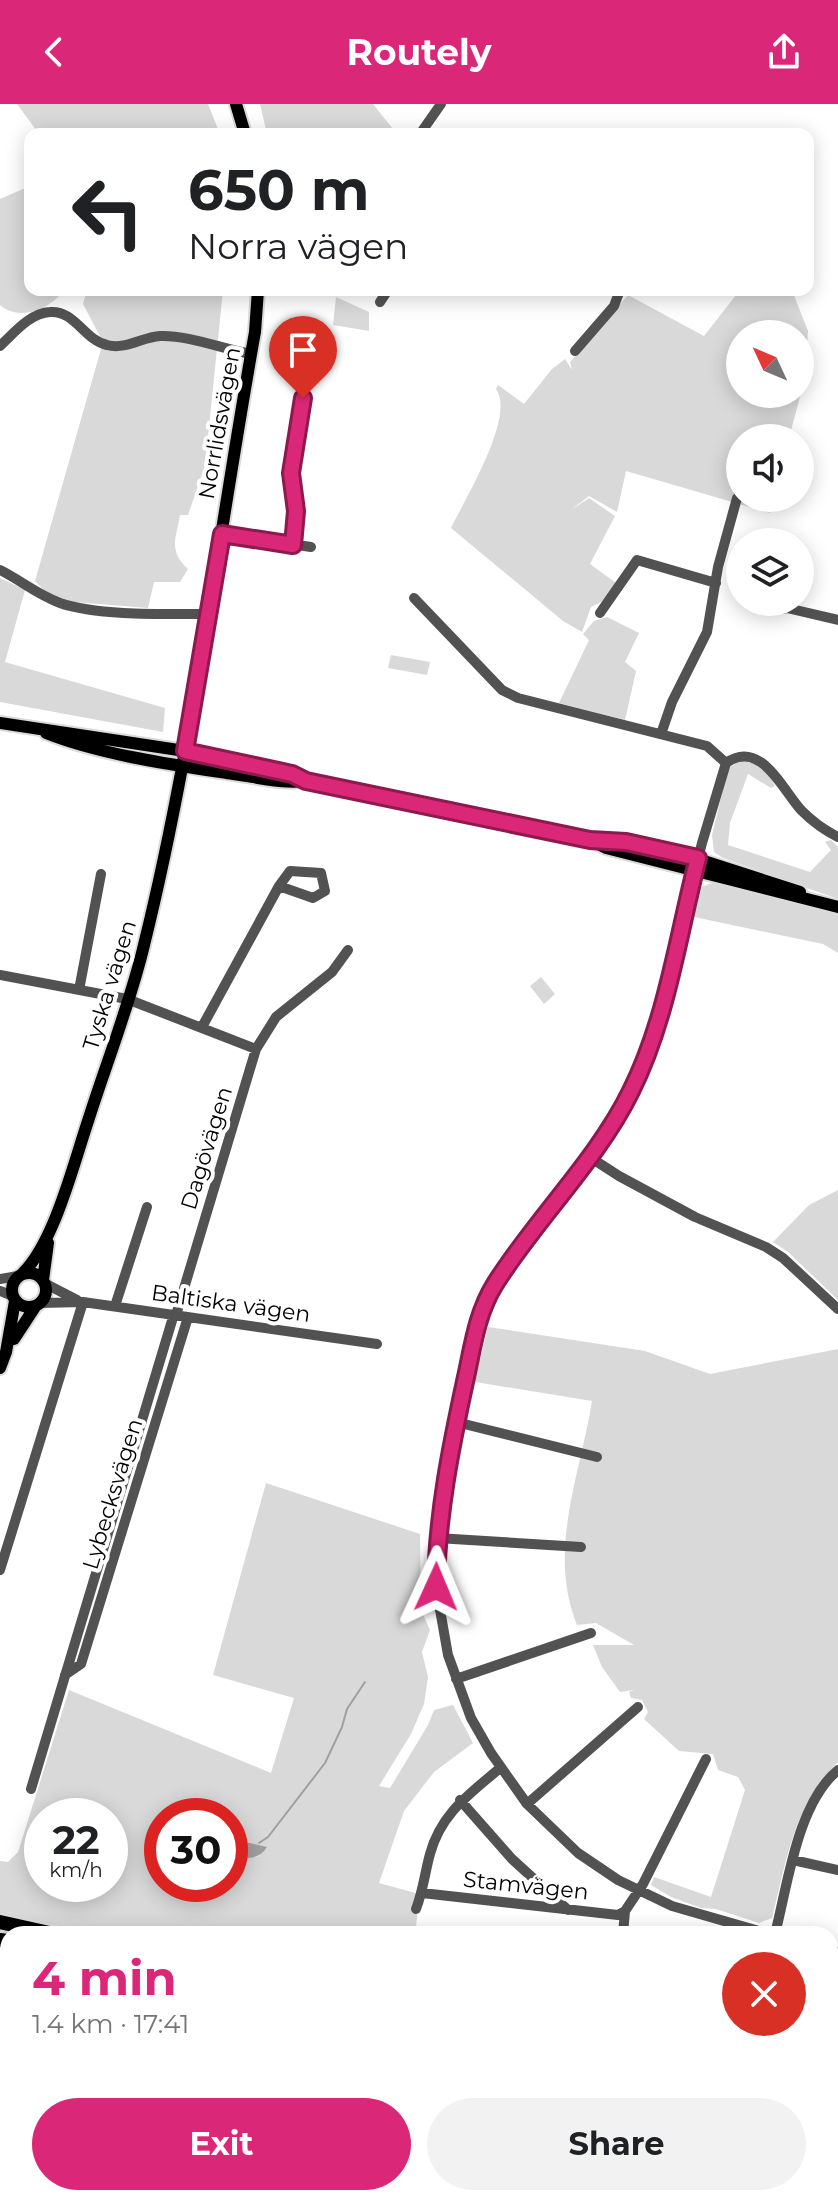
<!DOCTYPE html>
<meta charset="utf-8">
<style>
:root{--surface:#fff;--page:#f2f2f2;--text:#202124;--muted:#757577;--accent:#db2777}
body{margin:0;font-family:Montserrat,sans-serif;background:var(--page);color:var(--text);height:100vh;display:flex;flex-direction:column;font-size:30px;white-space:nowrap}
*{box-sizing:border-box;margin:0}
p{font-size:26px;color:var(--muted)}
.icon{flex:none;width:44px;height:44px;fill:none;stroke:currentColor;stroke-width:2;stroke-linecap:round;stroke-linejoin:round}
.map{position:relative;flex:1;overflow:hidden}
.panel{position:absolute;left:0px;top:1822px;width:838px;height:280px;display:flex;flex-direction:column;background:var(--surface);border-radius:24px 24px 0 0;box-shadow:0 4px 20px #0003}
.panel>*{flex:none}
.guide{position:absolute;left:24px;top:24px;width:790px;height:168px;border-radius:16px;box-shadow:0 4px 20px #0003;background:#fff;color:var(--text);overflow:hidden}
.needle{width:52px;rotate:314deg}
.controls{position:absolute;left:726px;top:216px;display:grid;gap:16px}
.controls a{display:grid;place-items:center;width:88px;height:88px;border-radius:50%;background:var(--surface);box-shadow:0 4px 20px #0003;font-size:40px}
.speed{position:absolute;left:24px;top:1694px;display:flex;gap:16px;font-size:40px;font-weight:700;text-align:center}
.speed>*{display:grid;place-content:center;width:104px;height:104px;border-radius:50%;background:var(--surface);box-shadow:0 4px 20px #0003;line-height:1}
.speed small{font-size:20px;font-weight:400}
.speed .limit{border:12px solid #d22;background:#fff;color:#111}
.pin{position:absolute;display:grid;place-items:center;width:68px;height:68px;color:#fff;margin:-82px -34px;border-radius:50% 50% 50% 0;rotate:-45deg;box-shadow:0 0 8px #0007}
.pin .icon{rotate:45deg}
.me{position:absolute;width:88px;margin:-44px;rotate:1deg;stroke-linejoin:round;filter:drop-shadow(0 0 6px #0008)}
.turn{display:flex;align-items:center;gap:28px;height:168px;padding:0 32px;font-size:36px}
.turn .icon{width:104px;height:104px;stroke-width:2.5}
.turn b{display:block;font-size:56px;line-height:68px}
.round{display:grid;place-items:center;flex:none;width:84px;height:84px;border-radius:42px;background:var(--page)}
.summary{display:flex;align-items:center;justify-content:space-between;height:136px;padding:0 32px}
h1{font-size:48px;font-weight:700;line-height:60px;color:var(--accent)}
.action{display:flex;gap:16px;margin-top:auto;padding:16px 32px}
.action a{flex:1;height:92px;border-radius:48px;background:var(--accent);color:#fff;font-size:32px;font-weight:700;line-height:92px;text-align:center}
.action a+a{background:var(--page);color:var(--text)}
header{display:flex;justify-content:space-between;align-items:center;height:104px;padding:0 32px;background:var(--accent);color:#fff;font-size:36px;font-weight:700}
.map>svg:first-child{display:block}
</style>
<header><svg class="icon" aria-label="back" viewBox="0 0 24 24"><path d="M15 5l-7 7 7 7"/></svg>Routely<svg class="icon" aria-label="share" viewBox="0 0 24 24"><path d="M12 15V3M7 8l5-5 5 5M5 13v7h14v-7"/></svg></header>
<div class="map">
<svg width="838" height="2102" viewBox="0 0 838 2102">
<rect width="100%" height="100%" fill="#fff"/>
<path fill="#d9d9d9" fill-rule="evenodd" d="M 17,0 L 208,0 L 220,30 L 39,30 Z
M 260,0 L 373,0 L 397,30 L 267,30 Z
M 30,82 L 30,186 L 64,186 C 51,205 19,218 0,201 L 0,95 Z
M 87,186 L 223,186 L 205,362 L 188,411 L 180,411 C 176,435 168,446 188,465 L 180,478 L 154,478 L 148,504 L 74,498 L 48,490 L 35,477 L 103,238 L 83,200 Z
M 740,186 L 782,186 L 793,189 L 808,227 L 805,274 L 789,334 L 740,334 L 740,394 L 773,394 L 770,409 L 626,367 L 617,408 L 589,392 L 571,406 L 589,394 L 615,412 L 590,460 L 616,479 L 603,497 L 591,503 L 582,528 L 563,517 L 451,424 C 465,395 516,312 496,285 L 498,281 L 524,300 L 552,265 L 565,255 L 572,266 L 570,258 L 628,191 L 704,232 ZM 740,230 L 800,230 L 800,290 L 740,290 Z
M 336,193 L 369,208 L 369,227 L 333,221 Z
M 0,474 L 25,486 L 5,558 L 165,604 L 163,628 L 0,598 Z
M 607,513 L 639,529 L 625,558 L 636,567 L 625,616 L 559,599 L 589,536 L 583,530 L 594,517 Z
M 391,551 L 430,558 L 427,571 L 388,564 Z
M 741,657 C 758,658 768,668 775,682 L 771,684 L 748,670 L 730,719 L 728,741 L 810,768 L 831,746 L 825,738 L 831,736 L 838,743 L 838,795 L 723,754 L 714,748 L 712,731 L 728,664 Z
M 718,777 L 838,810 L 838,849 L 823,840 L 694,813 L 698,784 Z
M 541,873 L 555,890 L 544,900 L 530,882 Z
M 838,1086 L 838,1196 L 788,1148 L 773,1138 L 809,1101 Z
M 488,1223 L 645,1247 L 710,1270 L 838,1245 L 838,1658 C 793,1703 787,1755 772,1814 L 759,1819 L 716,1805 L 701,1804 L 671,1793 L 651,1781 L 654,1773 L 711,1793 L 745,1686 L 738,1673 L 718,1666 L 713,1650 L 679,1647 L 644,1615 L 648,1608 L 642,1596 L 631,1594 L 629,1588 L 634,1586 L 620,1588 L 602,1563 L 593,1541 L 634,1541 L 596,1519 L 577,1521 C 547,1447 580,1372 592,1297 L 475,1278 L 476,1256 L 480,1256 Z
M 266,1379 L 420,1430 L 421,1506 L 430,1526 L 422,1548 L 428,1573 L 424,1600 L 411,1630 L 379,1682 L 390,1684 L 428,1621 L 434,1606 L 453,1601 L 473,1639 L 434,1668 L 404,1707 L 379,1779 L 419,1790 L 416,1824 L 472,1830 L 99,1830 L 0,1810 L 0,1757 L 8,1758 L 18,1748 L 69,1586 L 271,1669 L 294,1594 L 213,1571 ZM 42,1712 L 110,1712 L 110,1780 L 42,1780 ZM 162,1712 L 230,1712 L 230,1749 L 236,1743 L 260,1752 L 238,1755 L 230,1750 L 230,1780 L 162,1780 Z
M 830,1986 L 838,1988 L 838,2095 L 830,2085 Z
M 789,2094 L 823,2094 L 829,2102 L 789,2102 Z"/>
<path fill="#a0a0a0" d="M 245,1738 L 267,1743 C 260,1755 242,1758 230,1750 Z"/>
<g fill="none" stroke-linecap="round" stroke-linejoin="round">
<path stroke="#a0a0a0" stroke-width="2" d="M 259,1739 L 268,1733 L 325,1659 L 342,1623 L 347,1605 L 365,1578"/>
<g stroke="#dbdbdb" stroke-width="16">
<path id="major" d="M 236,0 L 245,30
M 0,619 L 185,647 L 292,670 L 306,677 L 590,736 L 606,744 L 838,803
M 46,629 C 101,651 174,661 233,670 C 257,673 281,680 306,677
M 593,736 L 609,736 L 682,750 L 800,788
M12 1186a17 17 0 1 1 34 0a17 17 0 1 1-34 0Z
M 23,1169 C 55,1137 74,1058 89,1014 C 107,957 130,900 144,841 C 194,639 218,432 255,228 L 258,186
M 43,1176 L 48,1139
M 14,1235 L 35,1203
M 0,1264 L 6,1248 L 15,1197"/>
</g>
<g stroke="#dbdbdb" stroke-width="18">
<path id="highway" d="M 0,1818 L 54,1830
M 0,1836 L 8,1837
M 830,1958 L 838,1960
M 830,1975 L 838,1978
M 830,2093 L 837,2102"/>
</g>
<path stroke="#525252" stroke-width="10" d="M 420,30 L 441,0
M 380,198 L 388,186
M 0,242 C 14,229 30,209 50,208 C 75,206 84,236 107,241 C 126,246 142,233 160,232 C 189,231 222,245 251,250
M 575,247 L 614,202 L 620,186
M 222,430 L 311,443
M 293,441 L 296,407 L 291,369 L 315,228
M 0,466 C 20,476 38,491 60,499 C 97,512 167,510 208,510
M 414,494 L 502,586 L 518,594 L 707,642 L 726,659
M 781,505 L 787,504 L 838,516
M 600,509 L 637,456 L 716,479
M 661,630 L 672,598 L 707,528 L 718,463 L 737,394
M 726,659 L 702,739 L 650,944 L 630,989 L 612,1019 L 495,1181 L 475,1224 L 442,1394 L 437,1434 L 436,1483 L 448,1551 L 471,1614 L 491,1649 L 527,1700 L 578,1749 L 618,1776 L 672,1802 L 769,1830
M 726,659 C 761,634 783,687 802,707 C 813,718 824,726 838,733
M 0,871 L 127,895 L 256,945
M 79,886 L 101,770
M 202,923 L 279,782 L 313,794 L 325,787 L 321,769 L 290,767 L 279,782
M 588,1052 L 619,1072 L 695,1113 L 766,1143 L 783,1154 L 838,1205
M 0,1175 L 18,1172
M 46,1180 L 77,1196
M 0,1187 L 13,1192
M 40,1199 L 83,1198 L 377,1240
M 115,1202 L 147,1103
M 176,1211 L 256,945 L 276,913 L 332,868 L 348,846
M 456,1318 L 597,1353
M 437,1434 L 581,1443
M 0,1466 L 83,1198
M 65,1571 L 81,1560 L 188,1213
M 456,1575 L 591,1529
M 31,1685 L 174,1210
M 460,1696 L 512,1755 L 568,1806
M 527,1700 L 638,1603
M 793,1756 L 838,1766
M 422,1789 L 618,1811 L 625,1807
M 416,1805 C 423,1787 425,1768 430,1750 C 441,1709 470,1690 500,1664
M 623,1830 L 625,1807 L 643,1780 L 706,1655
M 775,1830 C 788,1780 797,1700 838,1666
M 830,1846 L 838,1848
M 0,1877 L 8,1879
M 830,1887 L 838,1889
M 779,2094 L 781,2102
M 262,2102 L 264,2094
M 450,2102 L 453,2094"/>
<use href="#major" stroke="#000" stroke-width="12"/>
<use href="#highway" stroke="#000" stroke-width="14"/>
</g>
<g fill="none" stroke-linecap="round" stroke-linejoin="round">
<g stroke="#8e194d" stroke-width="20">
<path id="route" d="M 303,294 L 291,369 L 296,407 L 293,441 L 222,430 L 185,647 L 292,670 L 306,677 L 590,736 L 626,738 L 698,754 C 678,831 667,915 631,987 C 598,1055 535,1116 495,1180 C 477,1209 473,1241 466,1273 C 451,1342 437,1411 436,1483"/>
</g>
<use href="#route" stroke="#db2777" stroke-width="14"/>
</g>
<g text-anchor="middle" stroke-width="8" stroke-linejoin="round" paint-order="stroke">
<g font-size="22" fill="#000" stroke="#fff">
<text transform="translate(219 319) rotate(-80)" y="8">Norrlidsvägen</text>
<text transform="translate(109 881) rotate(-73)" y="8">Tyska vägen</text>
<text transform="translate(206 1044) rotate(-73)" y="8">Dagövägen</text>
<text transform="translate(231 1199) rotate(8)" y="8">Baltiska vägen</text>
<text transform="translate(112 1390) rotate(-73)" y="8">Lybecksvägen</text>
<text transform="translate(526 1781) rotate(6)" y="8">Stamvägen</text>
</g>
</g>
</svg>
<div class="controls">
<a><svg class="needle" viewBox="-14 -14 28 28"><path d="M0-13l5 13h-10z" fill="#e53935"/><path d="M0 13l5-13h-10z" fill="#757577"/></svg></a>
<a><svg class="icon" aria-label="sound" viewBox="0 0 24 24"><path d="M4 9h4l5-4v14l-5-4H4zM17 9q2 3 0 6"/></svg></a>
<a><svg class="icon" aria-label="layers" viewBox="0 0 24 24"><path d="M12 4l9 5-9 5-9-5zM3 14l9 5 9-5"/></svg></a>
</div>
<div class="speed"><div>22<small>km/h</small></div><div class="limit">30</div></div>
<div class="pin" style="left:303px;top:294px;background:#d93025"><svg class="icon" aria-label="arrive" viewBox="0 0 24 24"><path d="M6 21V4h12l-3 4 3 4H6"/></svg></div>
<svg class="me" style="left:436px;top:1483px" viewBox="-20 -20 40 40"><path d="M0-17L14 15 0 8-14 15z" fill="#db2777" stroke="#fff" stroke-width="4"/></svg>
<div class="guide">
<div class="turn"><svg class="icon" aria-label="left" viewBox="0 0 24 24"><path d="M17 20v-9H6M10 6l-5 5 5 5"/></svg><div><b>650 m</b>Norra vägen</div></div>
</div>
<section class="panel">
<div class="summary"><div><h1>4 min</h1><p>1.4 km · 17:41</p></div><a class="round" style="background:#d93025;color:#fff"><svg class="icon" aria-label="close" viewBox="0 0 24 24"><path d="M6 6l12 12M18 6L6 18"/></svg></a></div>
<div class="action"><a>Exit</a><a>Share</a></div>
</section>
</div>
